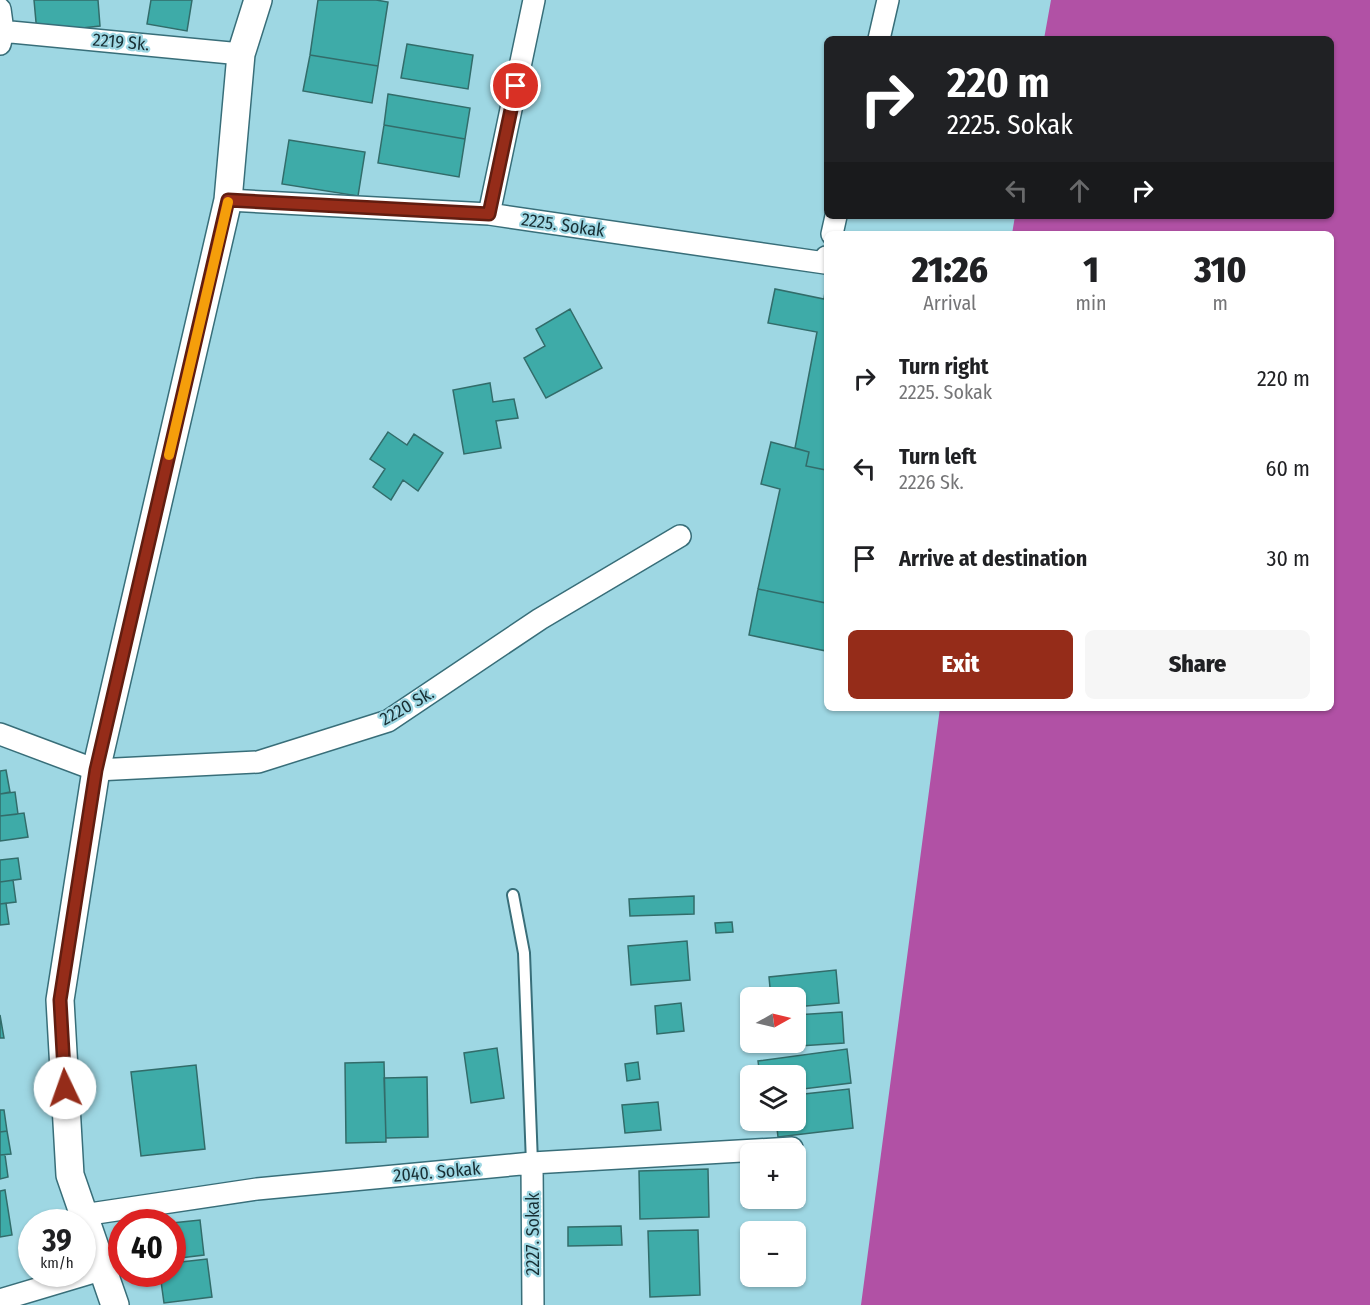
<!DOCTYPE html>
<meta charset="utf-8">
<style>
:root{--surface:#fff;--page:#f6f6f6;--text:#202124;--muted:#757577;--accent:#952c19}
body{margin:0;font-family:"Fira Sans Condensed",sans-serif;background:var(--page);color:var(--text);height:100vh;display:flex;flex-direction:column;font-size:22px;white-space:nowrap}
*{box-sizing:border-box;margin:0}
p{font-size:20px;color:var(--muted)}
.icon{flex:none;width:33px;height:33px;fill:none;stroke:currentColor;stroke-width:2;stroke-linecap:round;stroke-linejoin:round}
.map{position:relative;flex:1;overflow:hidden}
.drawer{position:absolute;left:824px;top:231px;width:510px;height:480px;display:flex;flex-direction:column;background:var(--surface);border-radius:9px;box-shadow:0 2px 4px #0004}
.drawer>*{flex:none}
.banner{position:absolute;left:824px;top:36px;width:510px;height:183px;border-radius:9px;box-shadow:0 2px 4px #0004;background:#202124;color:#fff;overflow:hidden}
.needle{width:39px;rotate:82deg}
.buttons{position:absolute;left:740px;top:987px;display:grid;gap:12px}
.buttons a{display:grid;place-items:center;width:66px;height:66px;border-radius:9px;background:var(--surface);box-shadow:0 2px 4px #0004;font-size:30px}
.speed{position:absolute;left:18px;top:1209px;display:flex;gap:12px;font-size:30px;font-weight:700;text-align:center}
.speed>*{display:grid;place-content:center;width:78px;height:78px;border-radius:50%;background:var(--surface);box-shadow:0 2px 4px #0004;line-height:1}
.speed small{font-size:15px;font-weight:400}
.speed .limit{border:9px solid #d22;background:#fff;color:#111}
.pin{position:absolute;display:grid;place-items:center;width:51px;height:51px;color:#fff;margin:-26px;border:3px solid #fff;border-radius:50%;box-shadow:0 2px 6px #0007}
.me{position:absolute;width:66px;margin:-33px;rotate:357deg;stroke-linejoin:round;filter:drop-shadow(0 0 4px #0008)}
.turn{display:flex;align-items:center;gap:21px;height:126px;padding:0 24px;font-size:27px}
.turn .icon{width:78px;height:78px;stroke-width:2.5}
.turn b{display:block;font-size:42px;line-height:51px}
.lanes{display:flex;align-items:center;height:57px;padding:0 24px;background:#0003;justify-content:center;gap:30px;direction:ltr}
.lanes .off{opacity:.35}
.eta{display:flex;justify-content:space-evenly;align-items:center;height:102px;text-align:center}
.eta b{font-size:36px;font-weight:800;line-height:42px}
.action{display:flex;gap:12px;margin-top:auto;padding:12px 24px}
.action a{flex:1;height:69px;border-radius:9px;background:var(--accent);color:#fff;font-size:24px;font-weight:800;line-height:69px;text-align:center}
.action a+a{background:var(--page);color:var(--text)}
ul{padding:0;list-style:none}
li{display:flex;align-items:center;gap:18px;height:90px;padding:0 24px}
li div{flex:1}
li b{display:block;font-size:22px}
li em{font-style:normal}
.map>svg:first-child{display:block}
</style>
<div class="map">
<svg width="1370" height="1305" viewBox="0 0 1370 1305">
<rect width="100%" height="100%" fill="#9ed7e3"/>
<path fill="#b151a5" d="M 1051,0 L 1370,0 L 1370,1305 L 861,1305 L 940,708 L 1330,708 L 1330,234 L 1012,234 L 1015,216 L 1330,216 L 1330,39 L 1044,39 Z"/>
<path fill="#3eaba8" stroke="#326c6a" stroke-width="1.5" d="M 34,0 L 98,0 L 100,26 L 37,33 Z
M 151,0 L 192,0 L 187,31 L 147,24 Z
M 318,0 L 376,0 L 388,2 L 378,66 L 310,55 Z
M 407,44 L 473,55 L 468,89 L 401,78 Z
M 310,55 L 378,66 L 372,103 L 303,91 Z
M 388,94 L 470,108 L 465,139 L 384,125 Z
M 384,125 L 465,139 L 459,177 L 378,163 Z
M 289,140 L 365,152 L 358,196 L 282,184 Z
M 826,285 L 826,470 L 806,466 L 809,452 L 795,448 L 817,332 L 768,323 L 775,289 L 824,299 Z
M 570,309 L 602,368 L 546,398 L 524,358 L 545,346 L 536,329 Z
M 490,383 L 493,402 L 514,399 L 518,418 L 496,421 L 501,448 L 464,454 L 453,390 Z
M 388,432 L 407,445 L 414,434 L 443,453 L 418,491 L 403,480 L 391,500 L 373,487 L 385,469 L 370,459 Z
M 771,442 L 809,452 L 806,466 L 826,470 L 826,603 L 758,589 L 780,489 L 761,484 Z
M 758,589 L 826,603 L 826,651 L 749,635 Z
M 6,770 L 10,792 L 0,794 L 0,771 Z
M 15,792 L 18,814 L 0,816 L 0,794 Z
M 24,813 L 28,837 L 0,841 L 0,816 Z
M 18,858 L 21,879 L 0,882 L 0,860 Z
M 13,880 L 16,902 L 0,904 L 0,882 Z
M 694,896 L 694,914 L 630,916 L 629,899 Z
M 6,903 L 9,924 L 0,925 L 0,904 Z
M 732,922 L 733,932 L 716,933 L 715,923 Z
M 687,941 L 690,980 L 631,985 L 628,946 Z
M 836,970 L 839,1003 L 795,1007 L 795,998 L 771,998 L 769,977 Z
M 681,1003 L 684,1031 L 657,1034 L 655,1006 Z
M 842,1012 L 844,1043 L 769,1048 L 768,1042 L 795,1042 L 795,1015 Z
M 0,1015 L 4,1038 L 0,1038 Z
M 497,1048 L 504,1098 L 471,1103 L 464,1053 Z
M 847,1049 L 851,1083 L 795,1090 L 795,1076 L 760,1076 L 758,1061 Z
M 384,1062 L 386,1142 L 346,1143 L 345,1063 Z
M 638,1062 L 640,1079 L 627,1081 L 625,1064 Z
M 196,1065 L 205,1149 L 141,1156 L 131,1072 Z
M 427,1077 L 428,1137 L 386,1138 L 384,1078 Z
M 849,1089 L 853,1128 L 778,1137 L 776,1120 L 795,1120 L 795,1095 Z
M 658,1102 L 661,1130 L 625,1133 L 622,1105 Z
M 0,1110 L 4,1110 L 7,1131 L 0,1132 Z
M 7,1131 L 11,1154 L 0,1155 L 0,1132 Z
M 0,1155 L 5,1155 L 8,1177 L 0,1179 Z
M 708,1169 L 709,1217 L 640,1219 L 639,1171 Z
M 5,1190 L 12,1235 L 0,1237 L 0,1191 Z
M 200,1220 L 204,1255 L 172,1259 L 172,1223 Z
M 621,1226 L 622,1245 L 568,1246 L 568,1227 Z
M 698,1230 L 700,1295 L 650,1297 L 648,1231 Z
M 207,1259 L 212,1297 L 164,1303 L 160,1274 L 172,1274 L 172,1263 Z"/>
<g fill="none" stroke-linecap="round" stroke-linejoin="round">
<g stroke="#386e79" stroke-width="14">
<path id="service" d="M 513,895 L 524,953 L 532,1163"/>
</g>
<g stroke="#386e79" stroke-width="24">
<path id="minor" d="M 0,9 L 3,31 L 0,44
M 0,31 L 241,54
M 879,39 L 888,0
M 228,200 L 489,214 L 825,263 L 826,257
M 489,214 L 534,0
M 832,234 L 836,216
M 0,734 L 96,770 L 258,762 L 388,721 L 540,619 L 680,536
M 532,1163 L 533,1305
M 83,1215 L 257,1189 L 532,1163 L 792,1148
M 0,1300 L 104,1269"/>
</g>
<g stroke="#386e79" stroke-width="30">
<path id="tertiary" d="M 115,1305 L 70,1175 L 60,1000 L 96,770 L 228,200 L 241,54 L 258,0"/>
</g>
<use href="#service" stroke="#fff" stroke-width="10"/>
<use href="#minor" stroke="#fff" stroke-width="21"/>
<use href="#tertiary" stroke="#fff" stroke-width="27"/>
</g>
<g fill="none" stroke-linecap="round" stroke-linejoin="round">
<g stroke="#611d10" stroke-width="15">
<path id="route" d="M 65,1088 L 60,1000 L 96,770 L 228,200 L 489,214 L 516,86"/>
</g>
<use href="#route" stroke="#952c19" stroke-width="10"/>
<path stroke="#f59e0b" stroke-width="10" d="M 169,455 L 228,202"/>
</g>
<g text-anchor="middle" stroke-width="4.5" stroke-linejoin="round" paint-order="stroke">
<g font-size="18" fill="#182f34" stroke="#9ed7e3">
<text transform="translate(121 42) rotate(5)" y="6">2219 Sk.</text>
<text transform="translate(563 225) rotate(8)" y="6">2225. Sokak</text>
<text transform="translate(407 706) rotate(-30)" y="6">2220 Sk.</text>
<text transform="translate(437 1172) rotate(-5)" y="6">2040. Sokak</text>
<text transform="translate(533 1234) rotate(-90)" y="6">2227. Sokak</text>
</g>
</g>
</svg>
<div class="buttons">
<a><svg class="needle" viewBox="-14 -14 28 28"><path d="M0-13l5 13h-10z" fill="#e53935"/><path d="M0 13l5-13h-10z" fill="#757577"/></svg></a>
<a><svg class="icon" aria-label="layers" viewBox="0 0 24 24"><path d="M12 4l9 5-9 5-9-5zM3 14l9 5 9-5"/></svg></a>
<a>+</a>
<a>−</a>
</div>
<div class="speed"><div>39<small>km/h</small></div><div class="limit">40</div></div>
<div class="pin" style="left:516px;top:86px;background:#d93025"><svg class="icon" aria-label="arrive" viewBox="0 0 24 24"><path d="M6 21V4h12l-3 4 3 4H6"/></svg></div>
<svg class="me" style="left:65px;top:1088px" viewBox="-20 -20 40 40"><circle r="19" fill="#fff"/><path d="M0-13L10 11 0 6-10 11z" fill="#952c19"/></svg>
<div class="banner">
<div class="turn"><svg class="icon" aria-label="right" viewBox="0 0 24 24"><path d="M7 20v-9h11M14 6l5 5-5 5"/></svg><div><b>220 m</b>2225. Sokak</div></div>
<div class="lanes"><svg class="icon off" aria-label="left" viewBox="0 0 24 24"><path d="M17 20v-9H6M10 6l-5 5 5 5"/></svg><svg class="icon off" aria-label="ahead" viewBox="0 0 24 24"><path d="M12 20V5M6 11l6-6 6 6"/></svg><svg class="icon" aria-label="right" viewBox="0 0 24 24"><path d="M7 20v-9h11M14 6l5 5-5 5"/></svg></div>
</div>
<section class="drawer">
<div class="eta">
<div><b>21:26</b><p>Arrival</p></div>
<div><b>1</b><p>min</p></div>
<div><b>310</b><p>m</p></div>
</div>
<ul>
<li><svg class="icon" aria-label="right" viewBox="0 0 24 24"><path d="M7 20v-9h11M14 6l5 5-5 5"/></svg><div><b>Turn right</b><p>2225. Sokak</p></div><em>220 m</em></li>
<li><svg class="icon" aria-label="left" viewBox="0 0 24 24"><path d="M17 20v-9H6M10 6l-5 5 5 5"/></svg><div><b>Turn left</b><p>2226 Sk.</p></div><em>60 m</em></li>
<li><svg class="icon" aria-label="arrive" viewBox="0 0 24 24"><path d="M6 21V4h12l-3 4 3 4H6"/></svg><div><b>Arrive at destination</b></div><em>30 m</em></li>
</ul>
<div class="action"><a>Exit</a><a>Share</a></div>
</section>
</div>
